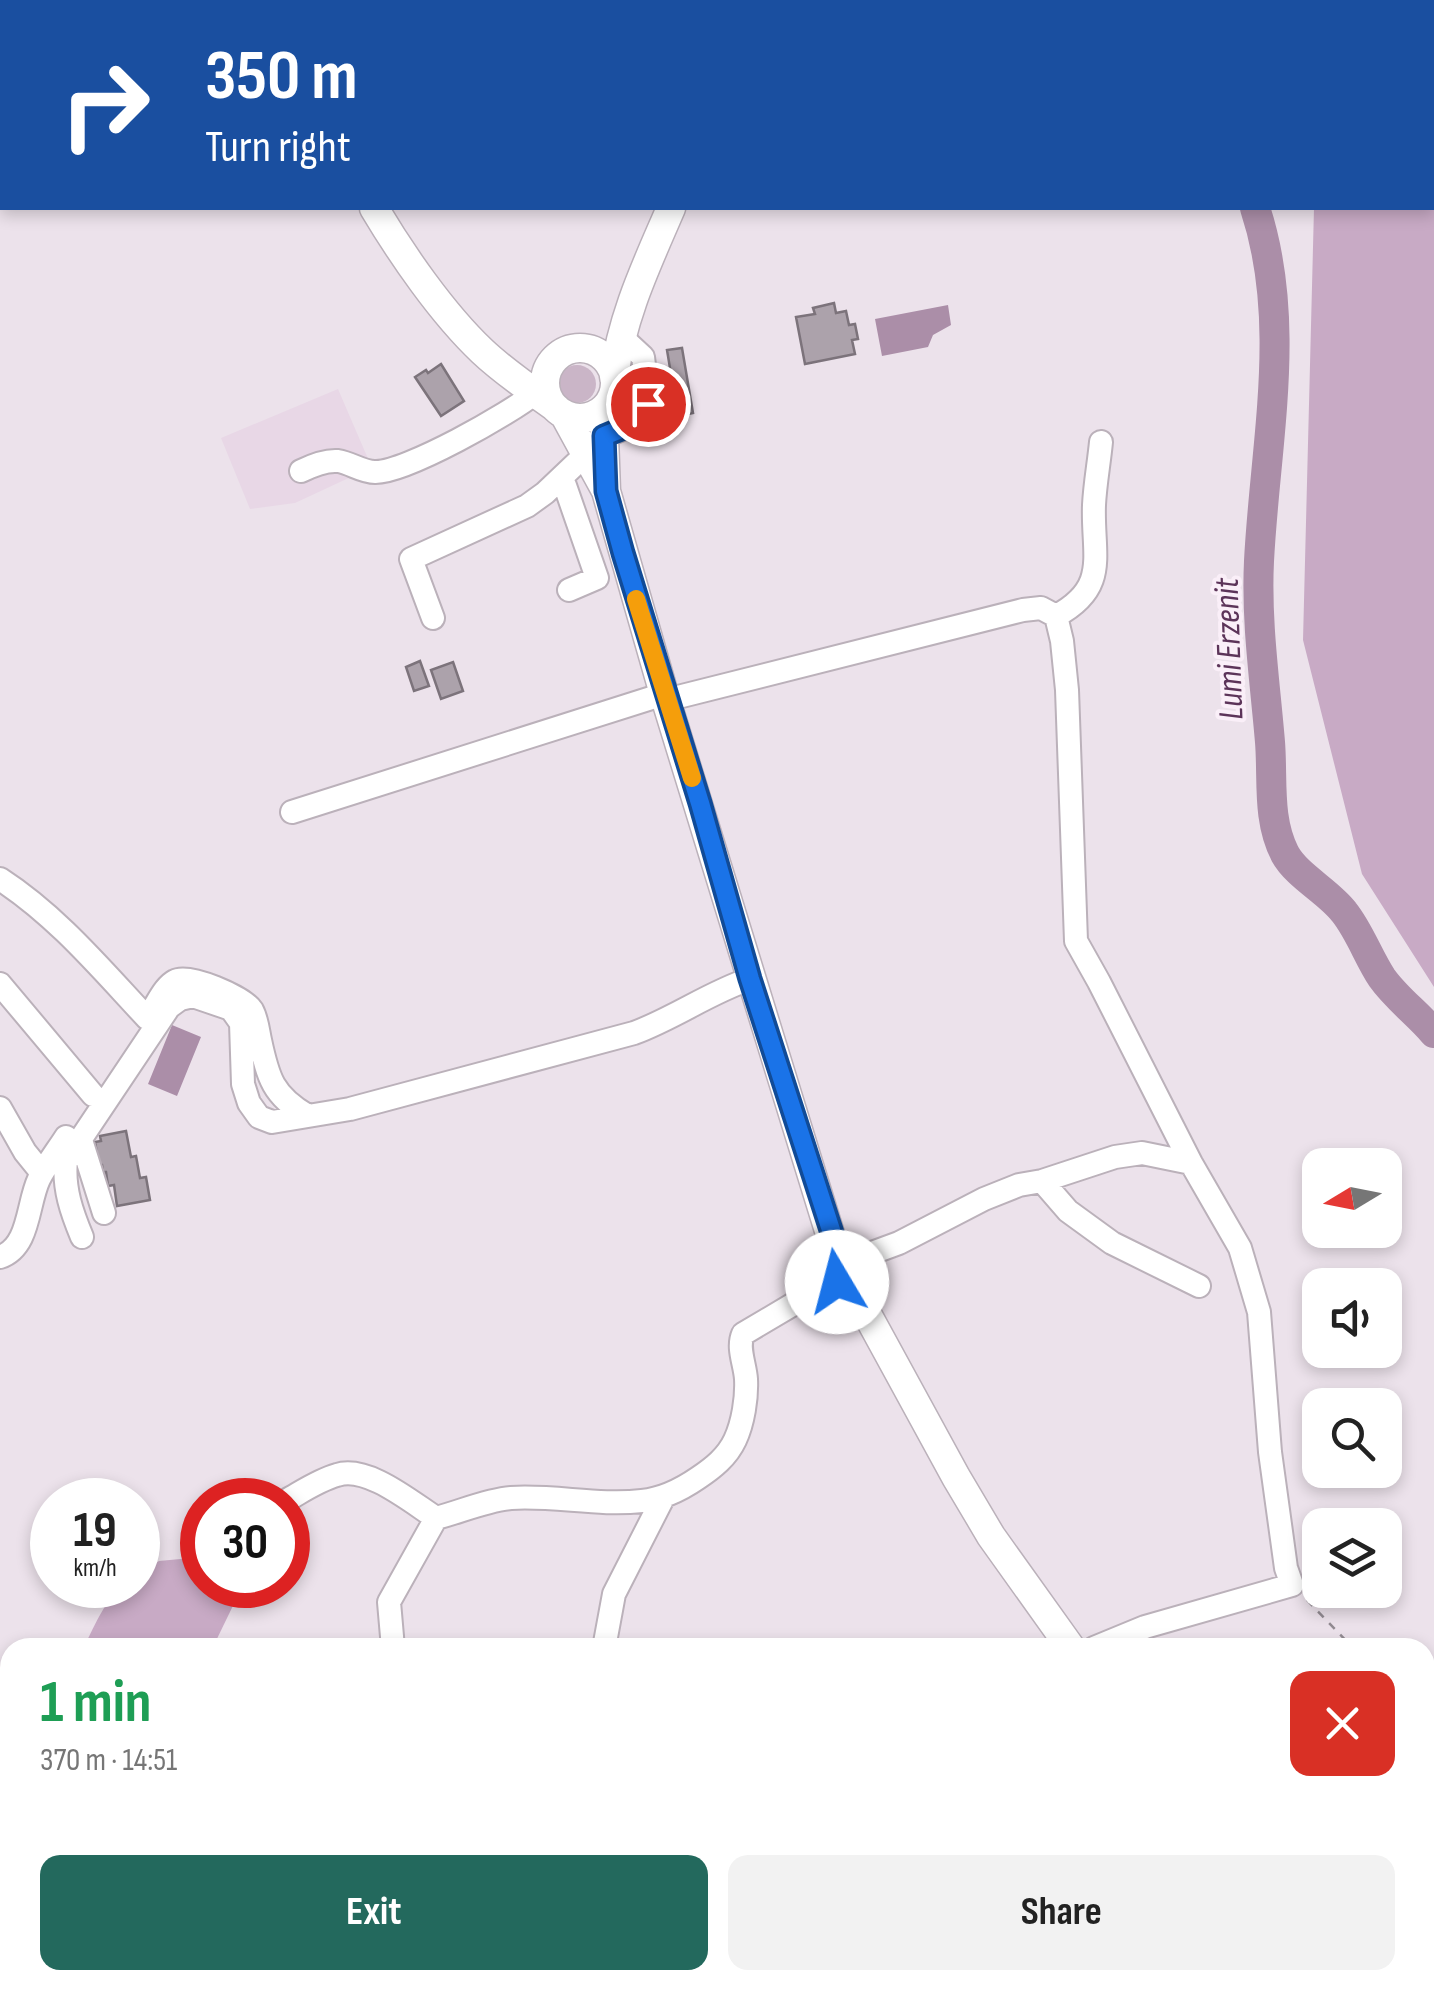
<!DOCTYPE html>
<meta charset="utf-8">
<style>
:root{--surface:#fff;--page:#f2f2f2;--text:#222;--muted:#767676;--accent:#23695d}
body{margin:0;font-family:"Sofia Sans Condensed",sans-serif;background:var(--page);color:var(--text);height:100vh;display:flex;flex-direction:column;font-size:38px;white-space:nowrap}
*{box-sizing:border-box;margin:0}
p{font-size:32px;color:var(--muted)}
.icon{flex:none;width:55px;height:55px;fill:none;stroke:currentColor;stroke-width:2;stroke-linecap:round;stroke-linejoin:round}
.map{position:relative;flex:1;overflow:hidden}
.sheet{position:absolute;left:0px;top:1638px;width:1435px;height:352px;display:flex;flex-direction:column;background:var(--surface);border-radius:30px 30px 0 0;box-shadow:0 5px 15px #0003}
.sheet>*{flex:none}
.banner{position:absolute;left:0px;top:0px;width:1435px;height:210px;box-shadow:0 5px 15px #0003;background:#1a4fa0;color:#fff;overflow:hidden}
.needle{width:65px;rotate:260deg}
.buttons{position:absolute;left:1302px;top:1148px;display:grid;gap:20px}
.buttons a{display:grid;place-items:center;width:100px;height:100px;border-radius:20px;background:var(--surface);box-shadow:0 5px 15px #0003;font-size:50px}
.speed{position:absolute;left:30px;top:1478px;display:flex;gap:20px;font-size:50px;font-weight:700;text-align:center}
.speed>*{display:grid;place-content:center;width:130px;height:130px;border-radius:50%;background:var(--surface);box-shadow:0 5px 15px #0003;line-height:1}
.speed small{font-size:25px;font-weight:400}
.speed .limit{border:15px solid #d22;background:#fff;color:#111}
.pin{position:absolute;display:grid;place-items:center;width:85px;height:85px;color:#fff;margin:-42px;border:5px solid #fff;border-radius:50%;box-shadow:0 2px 10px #0007}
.me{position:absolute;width:110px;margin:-55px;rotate:352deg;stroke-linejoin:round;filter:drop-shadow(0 0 8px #0008)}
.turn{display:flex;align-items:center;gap:35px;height:210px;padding:0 40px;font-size:45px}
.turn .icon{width:130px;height:130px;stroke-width:2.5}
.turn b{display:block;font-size:70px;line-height:85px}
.round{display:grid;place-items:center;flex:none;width:105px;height:105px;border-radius:20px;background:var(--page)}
.head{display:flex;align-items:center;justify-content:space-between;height:170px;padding:0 40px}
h1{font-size:60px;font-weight:700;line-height:75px;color:#1e9e55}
.primary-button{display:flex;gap:20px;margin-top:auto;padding:20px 40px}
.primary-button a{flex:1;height:115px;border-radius:20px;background:var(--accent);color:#fff;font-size:40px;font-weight:700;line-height:115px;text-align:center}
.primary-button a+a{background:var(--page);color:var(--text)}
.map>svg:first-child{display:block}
</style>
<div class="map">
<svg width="1434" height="1989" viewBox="0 0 1434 1989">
<rect width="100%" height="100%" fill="#ece2eb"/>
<path fill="#e8d7e6" d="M 338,389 L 369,461 L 353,476 L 295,503 L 250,509 L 221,438 Z"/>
<path fill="#cab5c7" d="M558 384a19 19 0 1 1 38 0a19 19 0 1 1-38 0Z"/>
<path fill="#c8aac5" d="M 1320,0 L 1434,0 L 1434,987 L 1362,874 L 1303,640 L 1314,208 L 1432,208 L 1432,2 L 1320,2 Z
M 202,1557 L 202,1585 L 243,1585 L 213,1647 L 84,1647 C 92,1631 106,1598 121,1588 C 126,1584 131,1585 138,1585 L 138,1574 L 159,1561 Z
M 10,1793 L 10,1980 L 310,1980 L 306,1989 L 0,1989 L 0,1801 Z
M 457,1980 L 619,1980 L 668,1985 L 674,1989 L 453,1989 Z"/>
<path fill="#ab8ea8" d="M 948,305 L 951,325 L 933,335 L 928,347 L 882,356 L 875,319 Z
M 172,1025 L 201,1037 L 177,1096 L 148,1084 Z"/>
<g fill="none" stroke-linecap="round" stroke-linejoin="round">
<path stroke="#ab8ea8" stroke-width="18" d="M 907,0 L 910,2"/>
<path stroke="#ab8ea8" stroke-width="30" d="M 1174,0 L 1175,2
M 1255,208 C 1293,323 1265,443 1259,561 C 1256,622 1265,682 1270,742 C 1273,780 1267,819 1285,854 C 1297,876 1329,892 1344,912 C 1360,932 1368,957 1382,978 C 1396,998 1418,1014 1434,1033"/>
</g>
<path fill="#aca2ab" stroke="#7c737b" stroke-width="2.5" d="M 834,303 L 836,313 L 846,311 L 849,325 L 855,324 L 858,339 L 852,340 L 855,354 L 805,364 L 796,317 L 815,314 L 813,308 Z
M 682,348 L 693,413 L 678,416 L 667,350 Z
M 441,364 L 464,401 L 441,416 L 415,377 L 426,370 L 428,373 Z
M 420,661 L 429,686 L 414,691 L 406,667 Z
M 453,662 L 463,691 L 441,699 L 431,670 Z
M 126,1131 L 131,1157 L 136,1156 L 140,1178 L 146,1177 L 150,1200 L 117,1206 L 114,1185 L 108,1186 L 106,1172 L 103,1172 L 102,1165 L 99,1165 L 95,1142 L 101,1141 L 100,1136 Z"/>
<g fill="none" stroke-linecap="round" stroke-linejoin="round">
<g stroke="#bbb1ba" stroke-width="26">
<path id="minor" d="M 604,436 C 657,418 649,407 643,357 L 629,344 L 619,340
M 301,471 C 311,466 326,460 338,461 C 351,463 362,472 375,472 C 405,473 511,413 535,393
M 562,477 L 597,578 L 569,590
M 1056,616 C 1110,587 1092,555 1094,505 C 1095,484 1099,463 1101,442
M 433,618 L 411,559 L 527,506 L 545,493 L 585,455
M 666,700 L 1023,610 L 1041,608 L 1056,616 L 1062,641 L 1067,690 L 1076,941 L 1099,982 L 1191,1163 L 1240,1248 L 1259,1312 L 1270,1452 L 1286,1568 L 1292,1585 L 1145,1627 L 1094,1648
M 292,812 L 664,694
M 0,879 C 57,916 101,969 147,1018
M 0,984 L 93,1095
M 151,1012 C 158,1002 165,986 175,981 C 188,973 244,997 252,1010 C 257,1019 258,1031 260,1040 C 268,1078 273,1096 308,1116
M 0,1108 L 25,1152 L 42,1173
M 81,1140 L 104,1213
M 1042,1181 L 1068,1211 L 1112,1243 L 1199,1286
M 82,1237 C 72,1213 63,1188 66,1161 L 169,1007 L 180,999 L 193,996 L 231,1009 L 241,1023 L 243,1084 L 249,1103 L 259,1117 L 272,1122 L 350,1109 L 634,1033 C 675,1018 710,992 750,979
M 0,1257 C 30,1247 27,1204 39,1179 C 46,1165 57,1151 66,1137
M 287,1500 C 303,1491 319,1480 337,1475 C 367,1465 411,1502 436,1518 C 460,1512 486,1500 511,1498 C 554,1495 598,1506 642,1501 C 661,1499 682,1489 698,1478 C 713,1468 727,1457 735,1440 C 743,1423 747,1398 746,1379 C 745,1364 737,1348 743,1334 L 797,1302 L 822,1294 L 837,1282 L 842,1264 L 899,1243 L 984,1199 L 1019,1185 L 1042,1181 L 1115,1157 L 1142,1153 L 1191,1163
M 393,1648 L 389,1602 L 436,1518
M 604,1648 L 614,1594 L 664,1496"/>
</g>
<g stroke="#bbb1ba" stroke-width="31">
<path id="major" d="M 293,0 L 293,2
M 757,2 L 758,0
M 374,208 C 402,255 442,313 482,351 C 504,372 531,390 556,408
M545 383a35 35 0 1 1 70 0a35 35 0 1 1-70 0Z
M 614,377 C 622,315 647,264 671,208
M 610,402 L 604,436 L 606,491 L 664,694 L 830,1234 L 855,1292 L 956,1477 L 991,1536 L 1071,1648
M 564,414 L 605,489
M 1311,1980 L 1318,1989"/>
</g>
<g stroke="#bbb1ba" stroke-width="36">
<path id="highway" d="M 0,16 L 2,10"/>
</g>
<path stroke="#928b92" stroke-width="2.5" stroke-dasharray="8 8" stroke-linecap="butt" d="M 1307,1600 L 1353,1648
M 1425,1725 L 1434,1734"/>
<use href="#minor" stroke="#fff" stroke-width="22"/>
<use href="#major" stroke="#fff" stroke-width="28"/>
<use href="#highway" stroke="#fff" stroke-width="32"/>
</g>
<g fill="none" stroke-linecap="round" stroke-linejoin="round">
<g stroke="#114b97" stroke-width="25">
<path id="route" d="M 648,404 L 638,422 L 604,436 L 606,491 L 623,553 L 700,803 L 750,979 L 842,1264 L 837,1282"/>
</g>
<use href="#route" stroke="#1a73e8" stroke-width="18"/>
<path stroke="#f59e0b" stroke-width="18" d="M 636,599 L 692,778"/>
</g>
<g text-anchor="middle" stroke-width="8" stroke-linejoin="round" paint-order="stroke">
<g font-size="35" font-style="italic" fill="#5c3459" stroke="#faeff8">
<text transform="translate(1228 649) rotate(-92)" y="12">Lumi Erzenit</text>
</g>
</g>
</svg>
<div class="buttons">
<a><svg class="needle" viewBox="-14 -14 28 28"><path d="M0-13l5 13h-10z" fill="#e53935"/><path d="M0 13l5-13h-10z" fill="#767676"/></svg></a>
<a><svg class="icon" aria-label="sound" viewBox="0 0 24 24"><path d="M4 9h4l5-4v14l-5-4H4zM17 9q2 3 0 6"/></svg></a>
<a><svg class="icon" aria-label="search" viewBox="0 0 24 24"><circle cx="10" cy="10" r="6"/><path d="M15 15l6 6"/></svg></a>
<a><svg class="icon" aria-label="layers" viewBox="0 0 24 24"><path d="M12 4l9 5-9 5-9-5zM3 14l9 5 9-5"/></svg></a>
</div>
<div class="speed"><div>19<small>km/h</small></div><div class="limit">30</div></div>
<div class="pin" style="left:648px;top:404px;background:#d93025"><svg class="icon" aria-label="arrive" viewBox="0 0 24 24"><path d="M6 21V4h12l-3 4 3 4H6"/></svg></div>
<svg class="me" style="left:837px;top:1282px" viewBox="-20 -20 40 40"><circle r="19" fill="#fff"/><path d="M0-13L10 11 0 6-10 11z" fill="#1a73e8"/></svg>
<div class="banner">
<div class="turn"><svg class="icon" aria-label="right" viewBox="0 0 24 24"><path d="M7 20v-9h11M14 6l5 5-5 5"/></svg><div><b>350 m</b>Turn right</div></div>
</div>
<section class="sheet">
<div class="head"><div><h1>1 min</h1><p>370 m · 14:51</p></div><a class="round" style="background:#d93025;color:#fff"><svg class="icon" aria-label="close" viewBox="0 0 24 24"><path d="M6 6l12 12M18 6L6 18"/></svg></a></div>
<div class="primary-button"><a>Exit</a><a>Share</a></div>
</section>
</div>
